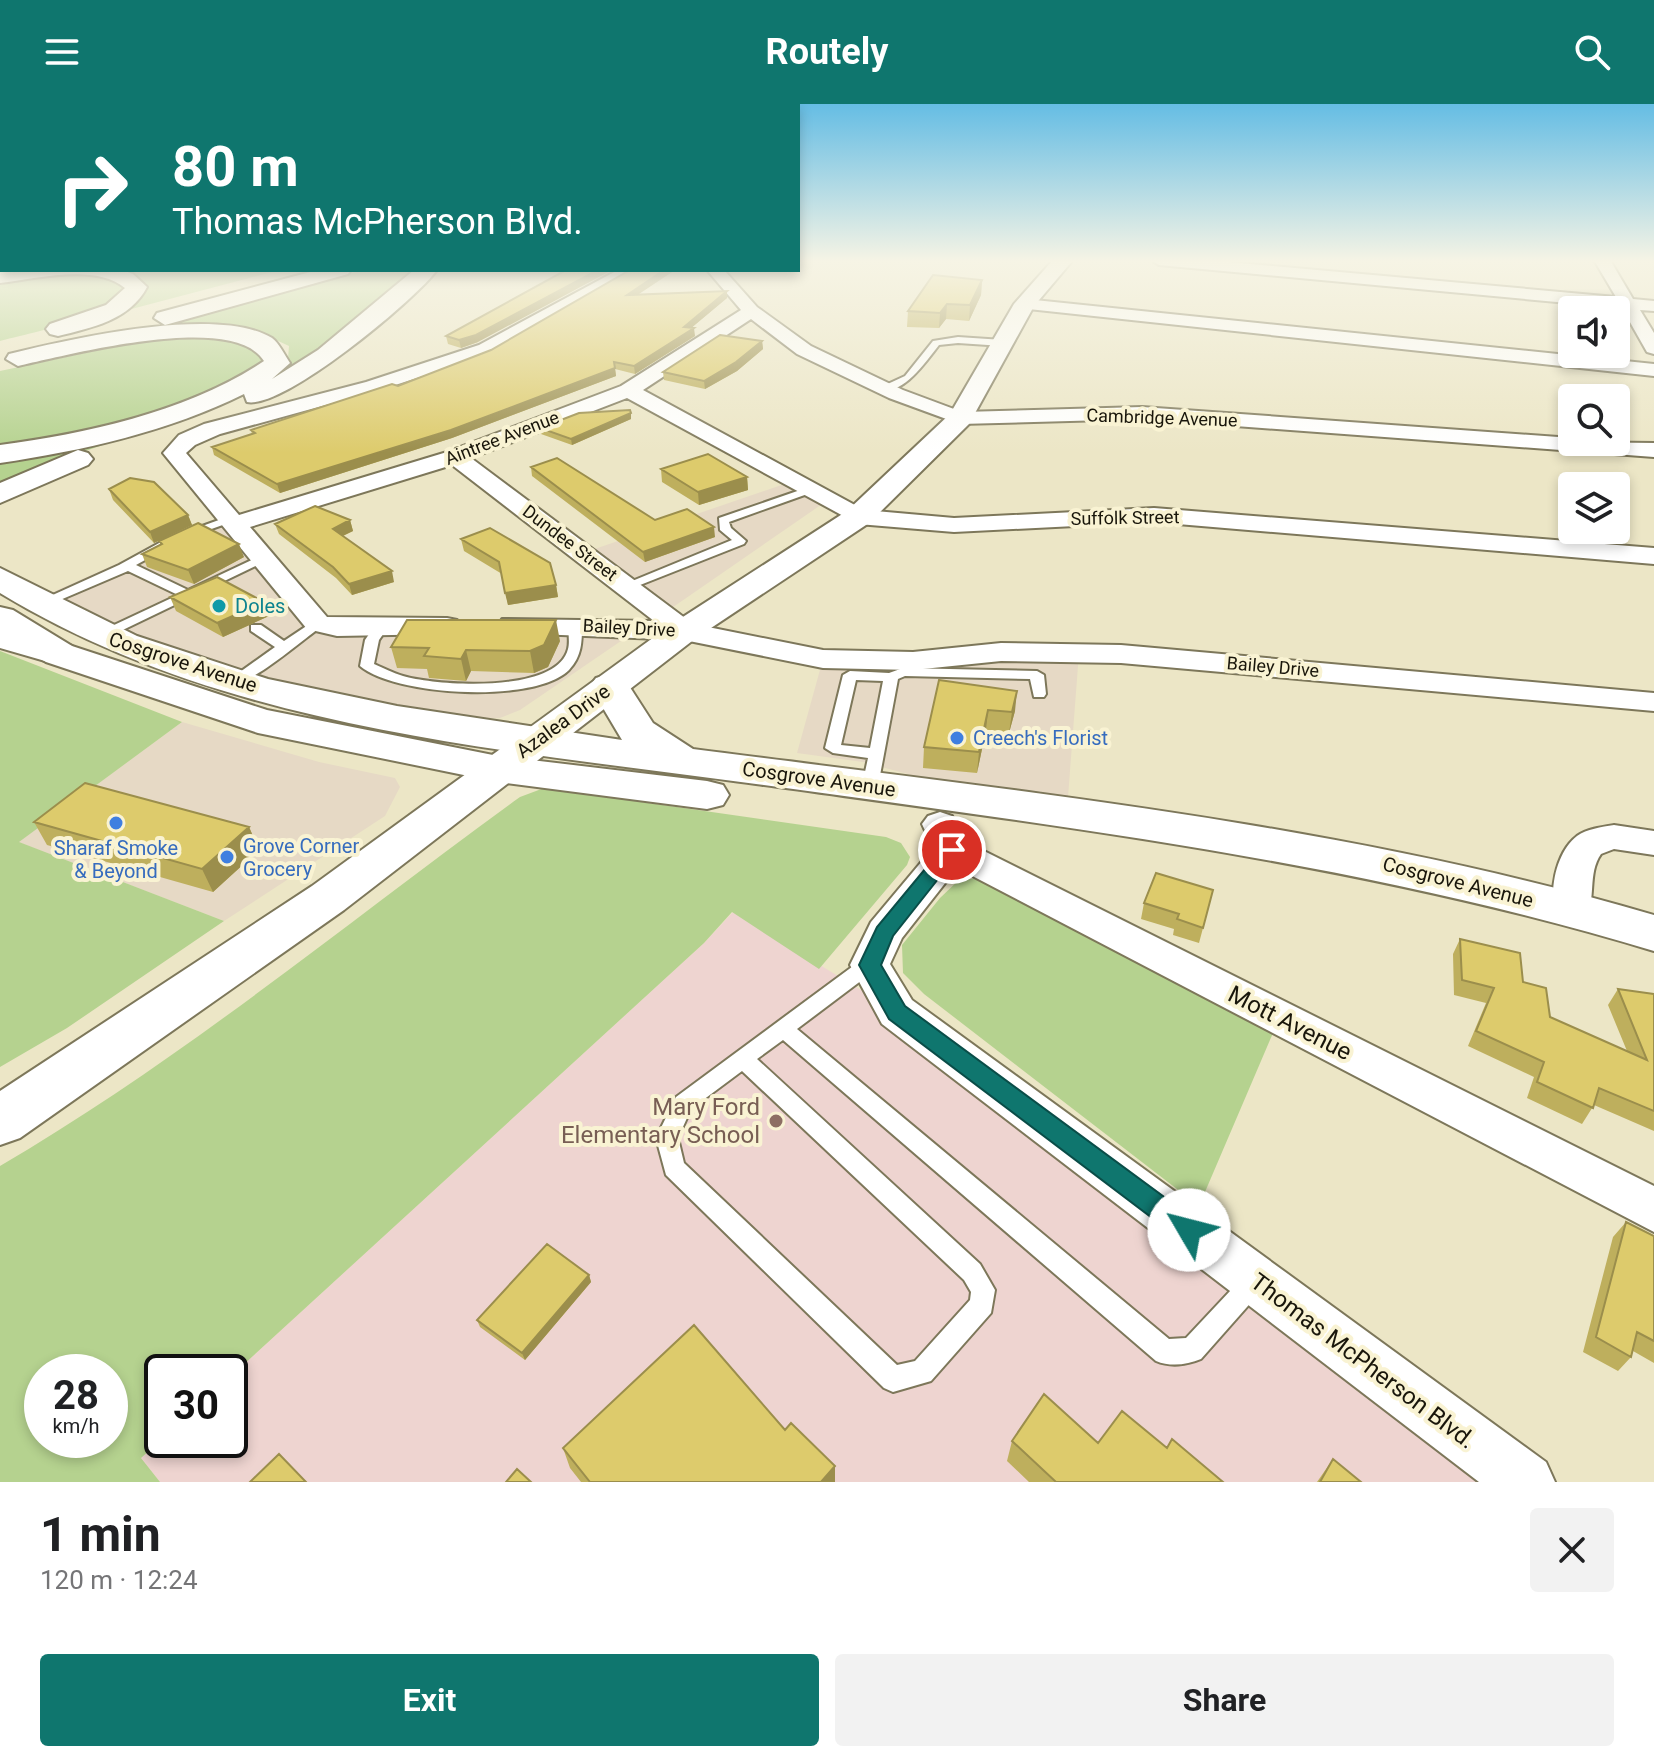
<!DOCTYPE html>
<meta charset="utf-8">
<style>
:root{--surface:#fff;--page:#f2f2f2;--text:#202124;--muted:#757577;--accent:#0f766e}
body{margin:0;font-family:Roboto,sans-serif;background:var(--page);color:var(--text);height:100vh;display:flex;flex-direction:column;font-size:30px;white-space:nowrap}
*{box-sizing:border-box;margin:0}
p{font-size:26px;color:var(--muted)}
.icon{flex:none;width:44px;height:44px;fill:none;stroke:currentColor;stroke-width:2;stroke-linecap:round;stroke-linejoin:round}
.map{position:relative;height:1378px;overflow:hidden}
.details{display:flex;flex-direction:column;background:var(--surface);flex:1}
.details>*{flex:none}
.banner{position:absolute;left:0px;top:0px;width:800px;height:168px;box-shadow:0 4px 12px #0003;background:#0f766e;color:#fff;overflow:hidden}
.fabs{position:absolute;left:1558px;top:192px;display:grid;gap:16px}
.fabs a{display:grid;place-items:center;width:72px;height:72px;border-radius:8px;background:var(--surface);box-shadow:0 4px 12px #0003;font-size:40px}
.speed{position:absolute;left:24px;top:1250px;display:flex;gap:16px;font-size:40px;font-weight:700;text-align:center}
.speed>*{display:grid;place-content:center;width:104px;height:104px;border-radius:50%;background:var(--surface);box-shadow:0 4px 12px #0003;line-height:1}
.speed small{font-size:20px;font-weight:400}
.speed .limit{border:4px solid #111;border-radius:12px;background:#fff;color:#111}
.pin{position:absolute;display:grid;place-items:center;width:68px;height:68px;color:#fff;margin:-34px;border:4px solid #fff;border-radius:50%;box-shadow:0 2px 8px #0007}
.me{position:absolute;width:88px;margin:-44px;rotate:307deg;stroke-linejoin:round;filter:drop-shadow(0 0 6px #0008)}
.turn{display:flex;align-items:center;gap:28px;height:168px;padding:0 40px;font-size:36px}
.turn .icon{width:104px;height:104px;stroke-width:2.5}
.turn b{display:block;font-size:56px;line-height:68px}
.round{display:grid;place-items:center;flex:none;width:84px;height:84px;border-radius:8px;background:var(--page)}
.headline{display:flex;align-items:center;justify-content:space-between;height:136px;padding:0 40px}
h1{font-size:48px;font-weight:700;line-height:60px}
.primary-button{display:flex;gap:16px;margin-top:auto;padding:16px 40px}
.primary-button a{flex:1;height:92px;border-radius:8px;background:var(--accent);color:#fff;font-size:32px;font-weight:700;line-height:92px;text-align:center}
.primary-button a+a{background:var(--page);color:var(--text)}
header{display:flex;justify-content:space-between;align-items:center;height:104px;padding:0 40px;background:var(--accent);color:#fff;font-size:36px;font-weight:700}
.map>svg:first-child{display:block}
</style>
<header><svg class="icon" aria-label="menu" viewBox="0 0 24 24"><path d="M4 6h16M4 12h16M4 18h16"/></svg>Routely<svg class="icon" aria-label="search" viewBox="0 0 24 24"><circle cx="10" cy="10" r="6"/><path d="M15 15l6 6"/></svg></header>
<div class="map">
<svg width="1654" height="1378" viewBox="0 0 1654 1378">
<rect width="100%" height="100%" fill="#ece6c6"/>
<path fill="#e6d9c5" d="M 793,377 L 828,396 L 663,510 L 583,449 Z
M 226,411 L 317,519 L 640,524 L 520,606 L 500,614 L 465,616 L 267,575 L 191,553 L 120,526 L 53,488 Z
M 1079,549 L 1068,693 L 915,672 L 863,658 L 797,649 L 823,555 Z
M 182,618 L 319,658 L 395,674 L 400,683 L 385,712 L 224,817 L 18,738 Z"/>
<path fill="#eed4d0" d="M 733,808 L 897,908 L 1526,1378 L 160,1378 L 141,1354 L 162,1335 L 230,1336 L 230,1273 L 704,839 Z"/>
<path fill="#b5d28f" fill-rule="evenodd" d="M 105,166 L 280,166 L 101,213 L 142,189 L 143,180 L 134,172 Z
M 363,166 L 419,166 L 348,230 L 251,290 L 30,366 L 0,381 L 0,352 L 101,333 L 270,271 L 288,255 L 289,242 C 242,218 188,227 137,228 Z
M 58,170 L 111,175 L 124,186 C 112,214 29,229 0,237 L 0,175 Z
M 216,231 L 266,248 L 259,264 L 232,279 L 163,307 L 0,345 L 0,267 L 146,236 Z
M 0,547 L 182,618 L 19,738 L 224,817 L 67,924 L 0,963 Z
M 544,684 L 886,733 L 901,739 L 910,753 L 907,761 L 819,865 L 732,808 L 704,839 L 230,1273 L 230,1268 L 162,1268 L 162,1335 L 141,1354 L 160,1378 L 0,1378 L 0,1062 C 183,955 349,817 520,693 ZM 42,1268 L 110,1268 L 110,1336 L 42,1336 Z
M 962,773 L 985,777 L 1276,922 L 1199,1102 L 924,890 L 903,869 L 902,841 L 940,794 Z"/>
<g fill="none" stroke-linecap="round" stroke-linejoin="round">
<g stroke="#7d775a" stroke-width="4">
<path id="service" d="M 958,233 L 1003,236 L 1007,239 L 1003,242 L 958,239 L 939,241 C 927,256 901,295 879,284 L 905,272 L 933,237 Z
M 809,383 L 815,386 L 813,388 L 729,418 L 731,424 L 746,437 L 744,440 L 630,485 L 626,486 L 620,482 L 732,436 L 720,426 L 719,414 Z
M 230,412 L 234,413 L 234,417 L 186,434 L 180,430 Z
M 161,438 L 165,439 L 165,445 L 136,461 L 188,486 L 258,453 L 262,452 L 268,456 L 102,536 L 97,535 L 97,529 L 178,491 L 128,467 L 46,502 L 36,502 L 35,499 L 119,461 Z
M 317,515 L 324,519 L 322,522 C 305,534 250,582 233,579 L 231,576 L 233,573 L 275,543 L 251,527 L 251,521 L 261,521 L 284,537 Z
M 575,516 L 582,520 C 582,538 582,552 569,566 C 535,600 395,592 360,562 L 365,536 L 376,520 L 381,519 L 388,523 L 379,536 L 374,560 C 384,564 393,569 403,572 C 437,582 557,590 568,545 C 570,538 568,527 568,520 Z
M 903,564 L 1037,567 L 1044,571 L 1046,590 L 1044,593 L 1034,593 L 1030,575 L 905,572 L 898,575 L 878,682 L 876,686 L 864,686 L 862,682 L 868,654 L 833,649 L 825,644 L 843,571 L 850,567 L 889,569 ZM 856,576 L 883,577 L 870,644 L 841,641 Z
M 871,852 L 878,854 L 880,859 L 878,864 L 797,925 L 1169,1235 L 1186,1234 L 1246,1170 L 1254,1166 L 1262,1170 L 1266,1178 L 1262,1186 L 1201,1255 C 1187,1261 1170,1263 1156,1257 L 783,936 L 757,955 L 980,1160 L 995,1186 L 991,1209 L 931,1277 L 893,1288 L 884,1284 L 666,1071 L 656,1034 L 676,993 L 864,854 ZM 742,967 L 964,1176 L 971,1188 L 970,1196 L 915,1257 L 897,1261 L 684,1059 L 678,1034 L 691,1005 Z"/>
</g>
<g stroke="#7d775a" stroke-width="4">
<path id="minor" d="M 1151,156 L 1207,156 L 1616,193 L 1594,156 L 1610,156 L 1633,195 L 1654,197 L 1654,207 L 1640,206 L 1654,229 L 1654,250 L 1647,248 L 1622,204 L 1159,161 Z
M 618,166 L 638,166 L 493,249 L 380,286 L 220,330 L 195,341 L 186,349 L 239,411 L 447,348 L 621,282 L 741,206 L 707,166 L 724,166 L 757,203 L 811,242 L 903,286 L 962,308 L 1142,303 L 1572,334 L 1572,338 L 1654,339 L 1654,353 L 1142,315 L 960,320 L 889,294 L 797,250 L 751,215 L 643,286 L 864,406 L 954,414 L 1154,404 L 1654,444 L 1654,460 L 1154,418 L 954,428 L 858,420 L 627,294 L 471,354 L 693,520 L 823,546 L 913,548 L 1001,539 L 1121,541 L 1654,589 L 1654,607 L 1121,559 L 1001,557 L 913,566 L 823,564 L 684,536 L 512,529 L 502,527 L 498,521 L 502,515 L 654,517 L 452,361 L 250,423 L 327,513 L 447,514 L 457,516 L 461,522 L 457,528 L 447,530 L 337,532 L 307,525 L 163,349 L 179,331 L 204,320 L 366,278 L 479,241 Z
M 1025,195 L 1654,260 L 1654,272 L 1019,204 L 1019,196 Z
M 940,708 L 952,712 L 966,738 L 1654,1082 L 1654,1128 L 957,764 L 902,834 L 890,860 L 912,896 L 1546,1358 L 1555,1378 L 1479,1378 L 882,920 L 850,861 L 871,818 L 933,744 L 922,720 L 928,712 Z
M 1614,721 L 1654,727 L 1654,751 L 1614,745 L 1601,750 C 1587,770 1597,795 1585,815 L 1572,819 L 1559,815 C 1546,792 1556,748 1577,732 C 1587,725 1601,723 1614,721 Z"/>
</g>
<g stroke="#7d775a" stroke-width="4">
<path id="tertiary" d="M 1053,156 L 1073,156 L 1034,202 L 969,320 L 869,419 L 696,534 L 344,806 L 20,1034 L 0,1041 L 0,987 L 312,782 L 672,520 L 847,407 L 950,310 L 1014,200 Z"/>
</g>
<g stroke="#7d775a" stroke-width="4">
<path id="primary" d="M 0,464 L 137,532 L 268,575 L 397,602 L 622,636 L 590,582 L 596,574 L 610,570 L 624,574 L 653,619 L 693,645 C 1015,687 1341,719 1654,811 L 1654,847 C 1361,758 1059,722 756,680 C 501,645 225,626 0,489 Z
M 0,503 L 13,506 L 72,542 L 267,606 L 498,652 L 707,677 L 723,681 L 729,691 L 723,701 L 707,705 L 498,678 L 258,629 L 46,558 L 0,530 Z"/>
</g>
<g stroke="#7d775a" stroke-width="4">
<path id="motorway" d="M 122,166 L 133,170 L 147,183 C 130,216 91,224 58,232 L 50,230 L 46,225 L 50,220 L 106,201 L 125,184 C 95,159 35,175 0,179 L 0,167 L 6,166 Z
M 318,166 L 351,166 L 348,170 L 165,221 L 154,214 L 157,209 Z
M 414,166 L 437,166 C 415,196 283,306 247,298 L 244,290 C 170,327 82,347 0,359 L 0,341 C 89,329 189,307 264,257 C 233,207 69,251 18,262 L 6,255 L 9,250 C 70,235 218,201 272,234 C 279,239 285,252 290,259 L 272,275 L 318,246 Z
M 78,346 L 88,349 L 93,355 L 88,361 L 0,399 L 0,379 Z
M 0,521 L 72,542 L 78,550 L 72,558 L 59,561 L 0,544 Z"/>
</g>
<use href="#service" fill="#fff" fill-rule="evenodd"/>
<use href="#minor" fill="#fff" fill-rule="evenodd"/>
<use href="#tertiary" fill="#fff" fill-rule="evenodd"/>
<use href="#primary" fill="#fff" fill-rule="evenodd"/>
<use href="#motorway" fill="#fff" fill-rule="evenodd"/>
</g>
<path fill="#beaf5d" d="M 630,166 L 675,166 L 638,190 L 727,194 L 691,224 L 695,232 L 635,270 L 615,265 L 616,272 L 452,334 L 280,389 L 214,351 L 212,343 L 252,330 L 251,326 L 398,282 L 491,246 Z
M 982,176 L 981,191 L 969,217 L 946,215 L 939,224 L 907,223 L 908,207 Z
M 446,232 L 478,238 L 461,244 L 448,240 Z
M 762,237 L 763,245 L 737,267 L 705,285 L 664,276 L 663,268 Z
M 631,315 L 572,341 L 541,330 L 540,324 Z
M 531,363 L 655,416 L 715,433 L 645,458 L 532,372 Z
M 661,365 L 747,373 L 748,386 L 699,401 L 662,378 Z
M 109,385 L 188,411 L 192,421 L 154,439 L 113,396 Z
M 350,416 L 353,427 L 343,432 L 394,478 L 352,491 L 336,474 L 279,430 L 275,420 Z
M 461,435 L 556,481 L 558,493 L 508,501 L 502,470 L 464,447 Z
M 159,437 L 244,453 L 194,480 L 147,463 L 142,450 L 161,441 Z
M 170,493 L 264,498 L 269,512 L 223,533 L 176,507 Z
M 560,537 L 548,563 L 534,569 L 471,567 L 466,577 L 429,574 L 427,565 L 397,564 L 391,543 Z
M 939,576 L 1015,607 L 1009,629 L 986,626 L 977,669 L 923,664 L 924,643 Z
M 34,718 L 249,723 L 259,746 L 213,788 L 47,741 Z
M 1156,769 L 1203,824 L 1199,839 L 1173,831 L 1174,825 L 1141,815 L 1144,799 Z
M 1460,835 L 1523,878 L 1550,913 L 1627,947 L 1608,901 L 1618,885 L 1654,890 L 1654,1027 L 1594,1001 L 1582,1020 L 1527,994 L 1534,973 L 1468,942 L 1486,899 L 1454,891 L 1453,850 Z
M 1626,1118 L 1654,1132 L 1654,1259 L 1633,1247 L 1631,1253 L 1618,1267 L 1583,1248 L 1613,1133 Z
M 589,1171 L 591,1178 L 525,1256 L 480,1223 L 477,1216 Z
M 785,1326 L 835,1362 L 835,1378 L 581,1378 L 570,1364 L 563,1344 Z
M 1012,1337 L 1098,1339 L 1167,1344 L 1223,1378 L 1029,1378 L 1007,1357 Z
M 1333,1355 L 1361,1378 L 1317,1378 Z"/>
<path fill="#9b8e4c" d="M 598,166 L 612,166 L 478,238 L 461,244 L 459,236 Z
M 664,166 L 675,166 L 627,198 L 627,191 Z
M 982,176 L 981,191 L 969,217 L 970,201 Z
M 727,187 L 727,194 L 684,230 L 684,223 Z
M 947,200 L 946,215 L 939,224 L 940,209 Z
M 694,224 L 695,232 L 635,270 L 634,262 Z
M 762,237 L 763,245 L 737,267 L 705,285 L 704,277 Z
M 615,264 L 616,272 L 452,334 L 280,389 L 277,380 Z
M 631,309 L 631,315 L 572,341 L 571,335 Z
M 747,373 L 748,386 L 699,401 L 698,388 Z
M 188,411 L 192,421 L 154,439 L 150,428 Z
M 350,416 L 353,427 L 336,435 L 333,425 Z
M 714,423 L 715,433 L 645,458 L 643,448 Z
M 239,440 L 244,453 L 194,480 L 188,466 Z
M 392,467 L 394,478 L 352,491 L 349,480 Z
M 556,481 L 558,493 L 508,501 L 505,489 Z
M 264,498 L 269,512 L 223,533 L 217,519 Z
M 556,516 L 560,537 L 548,563 L 534,569 L 530,547 Z
M 466,546 L 471,567 L 466,577 L 461,555 Z
M 1017,587 L 1015,607 L 1009,629 L 1012,608 Z
M 988,606 L 986,626 L 977,669 L 979,648 Z
M 249,723 L 259,746 L 213,788 L 202,765 Z
M 589,1171 L 591,1178 L 525,1256 L 522,1249 Z
M 835,1362 L 835,1378 L 821,1378 Z"/>
<path fill="#ddcb6c" stroke="#9b8e4c" stroke-width="2" d="M 566,166 L 598,166 L 476,231 L 459,236 L 446,232 Z
M 630,166 L 664,166 L 627,191 L 727,187 L 684,223 L 694,224 L 634,262 L 614,258 L 615,264 L 451,326 L 277,380 L 212,343 L 255,329 L 251,326 L 392,280 L 398,282 L 491,246 Z
M 933,171 L 982,176 L 970,201 L 947,200 L 940,209 L 908,207 Z
M 720,231 L 762,237 L 736,258 L 704,277 L 663,268 Z
M 630,306 L 631,309 L 571,335 L 540,324 L 579,309 Z
M 708,350 L 747,373 L 698,388 L 661,365 Z
M 557,354 L 655,416 L 687,405 L 714,423 L 643,448 L 531,363 Z
M 130,374 L 154,378 L 188,411 L 150,428 L 109,385 Z
M 315,402 L 350,416 L 333,425 L 392,467 L 349,480 L 333,463 L 275,420 Z
M 198,419 L 239,440 L 188,466 L 142,450 L 162,440 L 159,437 Z
M 490,424 L 550,459 L 556,481 L 505,489 L 499,458 L 461,435 Z
M 217,473 L 264,498 L 217,519 L 170,493 Z
M 407,516 L 556,516 L 544,541 L 530,547 L 466,546 L 461,555 L 424,552 L 429,544 L 391,543 Z
M 939,576 L 1017,587 L 1012,608 L 988,606 L 979,648 L 924,643 Z
M 85,679 L 249,723 L 202,765 L 34,718 Z
M 1156,769 L 1213,786 L 1203,824 L 1177,815 L 1179,810 L 1144,799 Z
M 1460,835 L 1520,849 L 1523,878 L 1546,884 L 1550,913 L 1647,956 L 1618,885 L 1654,890 L 1654,1007 L 1599,984 L 1593,1004 L 1537,978 L 1544,958 L 1476,927 L 1494,884 L 1462,876 Z
M 1626,1118 L 1654,1132 L 1654,1237 L 1637,1228 L 1631,1253 L 1596,1233 Z
M 547,1140 L 589,1171 L 522,1249 L 477,1216 Z
M 694,1221 L 785,1326 L 791,1319 L 835,1362 L 821,1378 L 590,1378 L 563,1344 Z
M 1044,1290 L 1098,1339 L 1122,1307 L 1167,1344 L 1172,1335 L 1223,1378 L 1056,1378 L 1012,1337 Z
M 279,1350 L 306,1378 L 250,1378 Z
M 1333,1355 L 1361,1378 L 1320,1378 Z
M 517,1365 L 531,1378 L 506,1378 Z"/>
<linearGradient id="sky" x2="0" y2="1"><stop stop-color="#65bde4"/><stop offset="0.45" stop-color="#f6f4e5"/><stop offset="1" stop-color="#f6f4e5" stop-opacity="0"/></linearGradient>
<rect width="1654" height="349" fill="url(#sky)"/>
<path fill="#0f766e" stroke="#0a4d48" stroke-width="2" d="M 952,739 L 961,746 L 893,832 L 881,861 L 905,902 L 1198,1118 L 1202,1126 L 1198,1135 L 1189,1138 L 1180,1135 L 889,915 L 859,861 L 877,823 L 945,741 Z"/>
<circle fill="#0f9aa8" stroke="#f9f3d3" stroke-width="3" cx="219" cy="502" r="8"/>
<g fill="#3f7fe0" stroke="#f9f3d3" stroke-width="3">
<circle cx="957" cy="634" r="8"/>
<circle cx="116" cy="719" r="8"/>
<circle cx="227" cy="753" r="8"/>
</g>
<circle fill="#8d6e63" stroke="#f9f3d3" stroke-width="3" cx="776" cy="1017" r="8"/>
<g text-anchor="middle" stroke-width="8" stroke-linejoin="round" paint-order="stroke">
<g font-size="18" fill="#19160b" stroke="#f9f3d3">
<text transform="translate(1162 314) rotate(2)" y="6">Cambridge Avenue</text>
<text transform="translate(502 334) rotate(-21)" y="6">Aintree Avenue</text>
<text transform="translate(1125 414) rotate(-1)" y="6">Suffolk Street</text>
<text transform="translate(570 439) rotate(37)" y="6">Dundee Street</text>
<text transform="translate(629 524) rotate(3)" y="6">Bailey Drive</text>
<text transform="translate(1273 563) rotate(5)" y="6">Bailey Drive</text>
</g>
<g font-size="20" fill="#0d838f" stroke="#f9f3d3" text-anchor="start">
<text x="235" y="509">Doles</text>
</g>
<g font-size="20" fill="#19160b" stroke="#f9f3d3">
<text transform="translate(183 558) rotate(18)" y="7">Cosgrove Avenue</text>
<text transform="translate(563 617) rotate(-36)" y="7">Azalea Drive</text>
<text transform="translate(819 675) rotate(8)" y="7">Cosgrove Avenue</text>
<text transform="translate(1458 778) rotate(14)" y="7">Cosgrove Avenue</text>
</g>
<g font-size="20" fill="#366cbe" stroke="#f9f3d3" text-anchor="start">
<text x="973" y="641">Creech's Florist</text>
<text x="243" y="749">Grove Corner<tspan x="243" dy="23">Grocery</tspan></text>
<text x="116" y="751" text-anchor="middle">Sharaf Smoke<tspan x="116" dy="23">&amp; Beyond</tspan></text>
</g>
<g font-size="24" fill="#19160b" stroke="#f9f3d3">
<text transform="translate(1290 919) rotate(27)" y="8">Mott Avenue</text>
<text transform="translate(1363 1257) rotate(37)" y="8">Thomas McPherson Blvd.</text>
</g>
<g font-size="24" fill="#785e54" stroke="#f9f3d3" text-anchor="end">
<text x="760" y="1011">Mary Ford<tspan x="760" dy="28">Elementary School</tspan></text>
</g>
</g>
</svg>
<div class="fabs">
<a><svg class="icon" aria-label="sound" viewBox="0 0 24 24"><path d="M4 9h4l5-4v14l-5-4H4zM17 9q2 3 0 6"/></svg></a>
<a><svg class="icon" aria-label="search" viewBox="0 0 24 24"><circle cx="10" cy="10" r="6"/><path d="M15 15l6 6"/></svg></a>
<a><svg class="icon" aria-label="layers" viewBox="0 0 24 24"><path d="M12 4l9 5-9 5-9-5zM3 14l9 5 9-5"/></svg></a>
</div>
<div class="speed"><div>28<small>km/h</small></div><div class="limit">30</div></div>
<div class="pin" style="left:952px;top:746px;background:#d93025"><svg class="icon" aria-label="arrive" viewBox="0 0 24 24"><path d="M6 21V4h12l-3 4 3 4H6"/></svg></div>
<svg class="me" style="left:1189px;top:1126px" viewBox="-20 -20 40 40"><circle r="19" fill="#fff"/><path d="M0-13L10 11 0 6-10 11z" fill="#0f766e"/></svg>
<div class="banner">
<div class="turn"><svg class="icon" aria-label="right" viewBox="0 0 24 24"><path d="M7 20v-9h11M14 6l5 5-5 5"/></svg><div><b>80 m</b>Thomas McPherson Blvd.</div></div>
</div>
</div>
<section class="details">
<div class="headline"><div><h1>1 min</h1><p>120 m · 12:24</p></div><a class="round"><svg class="icon" aria-label="close" viewBox="0 0 24 24"><path d="M6 6l12 12M18 6L6 18"/></svg></a></div>
<div class="primary-button"><a>Exit</a><a>Share</a></div>
</section>
